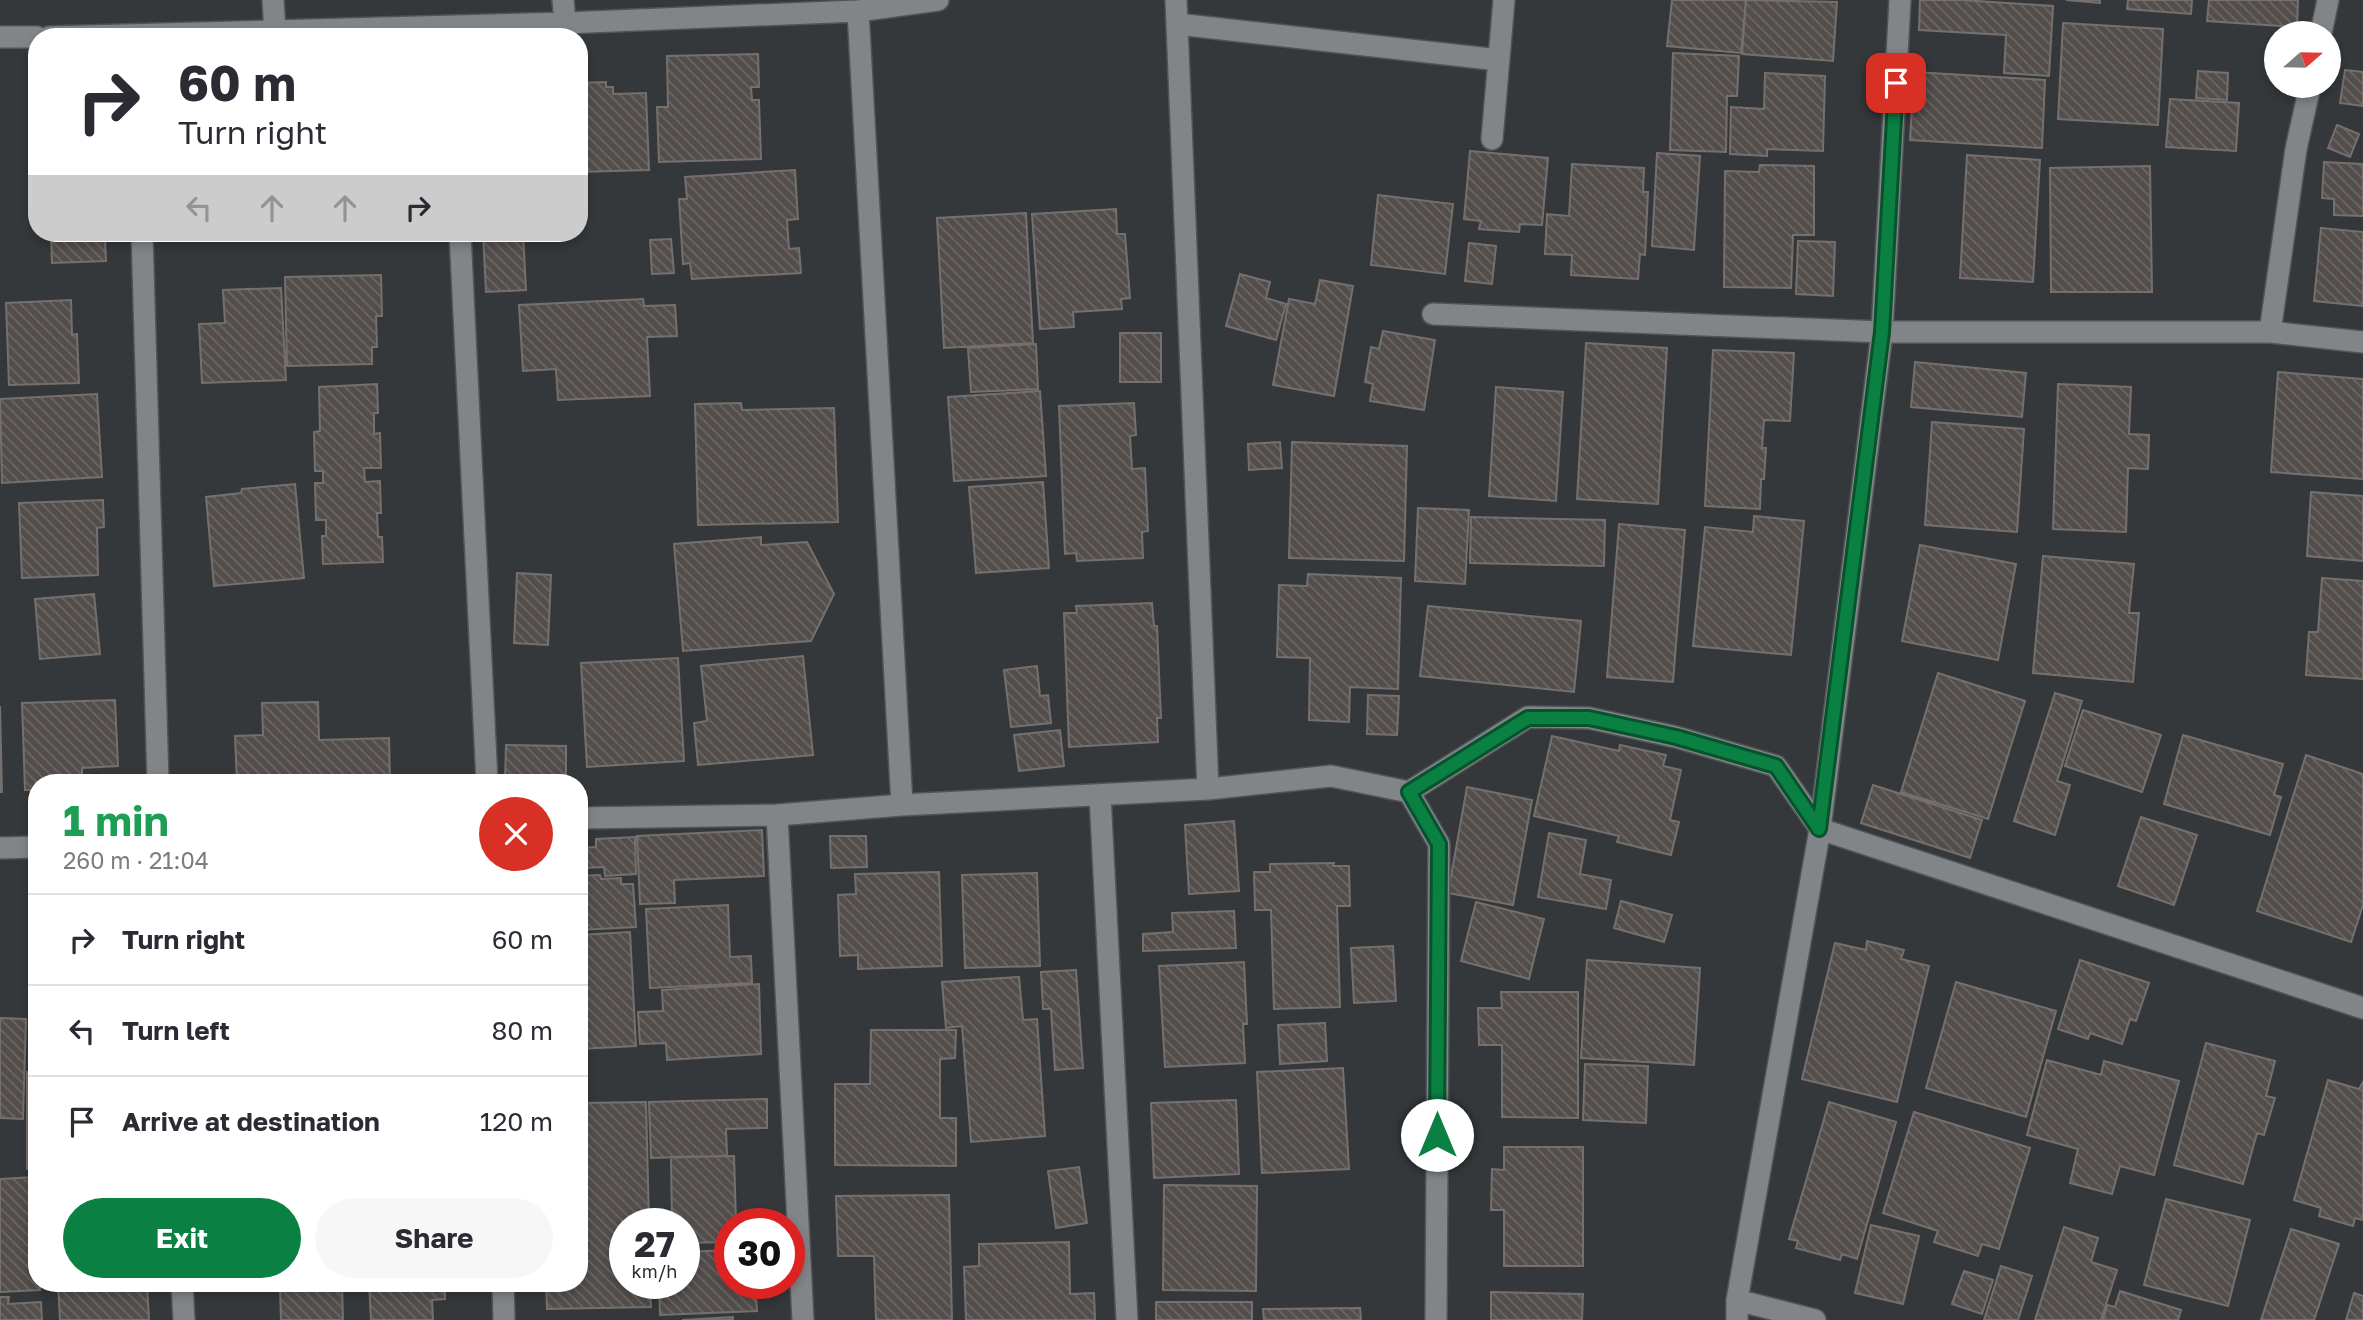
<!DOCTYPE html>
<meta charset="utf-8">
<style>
:root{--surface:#fff;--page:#f7f7f7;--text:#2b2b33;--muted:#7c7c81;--line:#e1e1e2;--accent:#0b8043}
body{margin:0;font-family:"Golos Text",sans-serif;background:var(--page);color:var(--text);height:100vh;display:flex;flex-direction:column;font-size:26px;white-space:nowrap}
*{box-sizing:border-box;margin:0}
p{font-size:23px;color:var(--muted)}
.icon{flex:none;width:38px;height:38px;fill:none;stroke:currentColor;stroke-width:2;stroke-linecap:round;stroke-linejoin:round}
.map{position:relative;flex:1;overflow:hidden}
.side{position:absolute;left:28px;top:774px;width:560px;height:518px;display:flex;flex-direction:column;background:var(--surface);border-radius:28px;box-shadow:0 4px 10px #0003}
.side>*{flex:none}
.guide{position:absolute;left:28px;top:28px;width:560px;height:214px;border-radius:28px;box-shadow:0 4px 10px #0003;background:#fff;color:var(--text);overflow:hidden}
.needle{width:46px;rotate:70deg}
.tools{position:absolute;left:2264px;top:21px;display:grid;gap:14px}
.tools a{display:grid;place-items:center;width:77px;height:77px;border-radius:50%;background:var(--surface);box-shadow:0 4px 10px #0003;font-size:35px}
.speed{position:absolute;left:609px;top:1208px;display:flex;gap:14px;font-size:35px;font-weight:700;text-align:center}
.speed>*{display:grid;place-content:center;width:91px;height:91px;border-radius:50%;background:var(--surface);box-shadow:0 4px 10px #0003;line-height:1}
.speed small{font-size:18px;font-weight:400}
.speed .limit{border:10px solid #d22;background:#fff;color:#111}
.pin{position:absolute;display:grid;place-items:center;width:60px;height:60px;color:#fff;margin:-30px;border-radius:14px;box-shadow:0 4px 10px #0006}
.me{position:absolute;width:77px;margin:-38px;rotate:0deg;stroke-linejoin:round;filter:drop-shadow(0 0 5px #0008)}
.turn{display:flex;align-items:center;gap:24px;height:147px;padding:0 35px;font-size:32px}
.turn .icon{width:91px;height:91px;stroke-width:2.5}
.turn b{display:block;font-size:49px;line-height:60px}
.lanes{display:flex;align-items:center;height:66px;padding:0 35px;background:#0003;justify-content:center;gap:35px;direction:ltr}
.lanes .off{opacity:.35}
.round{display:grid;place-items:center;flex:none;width:74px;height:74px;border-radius:37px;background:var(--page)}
.overview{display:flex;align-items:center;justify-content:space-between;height:119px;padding:0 35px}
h1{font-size:42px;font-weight:700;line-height:52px;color:#1e9e55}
.button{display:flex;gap:14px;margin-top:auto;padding:14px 35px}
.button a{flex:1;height:80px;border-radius:42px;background:var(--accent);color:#fff;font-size:28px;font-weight:700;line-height:80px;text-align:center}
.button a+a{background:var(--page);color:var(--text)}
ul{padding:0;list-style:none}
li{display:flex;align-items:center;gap:21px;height:91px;padding:0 35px;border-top:2px solid var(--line)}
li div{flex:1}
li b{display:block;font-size:26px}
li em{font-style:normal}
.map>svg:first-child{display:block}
</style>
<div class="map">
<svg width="2363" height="1320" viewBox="0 0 2363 1320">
<defs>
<pattern id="building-back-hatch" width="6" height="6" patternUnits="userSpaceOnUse" patternTransform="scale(1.75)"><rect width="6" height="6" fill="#534e4c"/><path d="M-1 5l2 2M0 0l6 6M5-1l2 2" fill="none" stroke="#6b6765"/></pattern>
</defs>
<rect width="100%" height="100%" fill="#34383b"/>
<path fill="url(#building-back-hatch)" stroke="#75706e" stroke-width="2" d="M 1672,0 L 1746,0 L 1741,53 L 1667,46 Z
M 1746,0 L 1837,2 L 1833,61 L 1742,54 Z
M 1920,0 L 1962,0 L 2053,6 L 2049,76 L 2004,73 L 2006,35 L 1919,30 Z
M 2066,0 L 2100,0 L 2100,3 Z
M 2128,0 L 2192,0 L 2191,14 L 2127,9 Z
M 2209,0 L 2298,0 L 2297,27 L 2207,21 Z
M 2063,23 L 2163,29 L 2158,125 L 2058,119 Z
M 1673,53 L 1739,56 L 1737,96 L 1727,96 L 1726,152 L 1670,150 Z
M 758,54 L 759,87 L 751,87 L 752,100 L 759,100 L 761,159 L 659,162 L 657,107 L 668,107 L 667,56 Z
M 2345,70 L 2363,72 L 2363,106 L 2340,103 Z
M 2198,71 L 2228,73 L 2227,100 L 2196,98 Z
M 1914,72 L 2045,80 L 2042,148 L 1910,140 Z
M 1765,73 L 1825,76 L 1823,151 L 1767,149 L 1767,156 L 1730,154 L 1731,107 L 1764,109 Z
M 606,82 L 606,87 L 613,87 L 613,94 L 646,93 L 649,170 L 579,172 L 579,83 Z
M 2170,99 L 2239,103 L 2236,151 L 2166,147 Z
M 2337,125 L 2359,134 L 2350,157 L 2328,148 Z
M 1470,151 L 1548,158 L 1542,225 L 1520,224 L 1519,232 L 1479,229 L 1481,221 L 1464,219 Z
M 1657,153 L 1700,156 L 1694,250 L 1652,246 Z
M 1967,155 L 2040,160 L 2033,282 L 1960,278 Z
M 2324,162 L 2363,164 L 2363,216 L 2334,215 L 2334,199 L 2322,198 Z
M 1572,164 L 1644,168 L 1643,192 L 1648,192 L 1645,255 L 1640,254 L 1638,279 L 1571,275 L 1572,255 L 1545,254 L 1547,214 L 1569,216 Z
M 1760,165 L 1814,166 L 1814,235 L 1793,235 L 1791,288 L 1724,287 L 1725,171 L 1759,172 Z
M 2150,166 L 2152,292 L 2051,292 L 2050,168 Z
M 795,170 L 798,219 L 787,220 L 789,249 L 799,248 L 801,273 L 692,279 L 690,263 L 683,264 L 679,199 L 687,199 L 685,177 Z
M 1378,195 L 1453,204 L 1445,274 L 1371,265 Z
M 1116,209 L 1117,234 L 1125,234 L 1130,298 L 1121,299 L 1122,309 L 1073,312 L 1074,327 L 1040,329 L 1032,214 Z
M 1026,213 L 1033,343 L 944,348 L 937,218 Z
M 2321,228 L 2363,232 L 2363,306 L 2314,301 Z
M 51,233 L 110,233 L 110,240 L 105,240 L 106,261 L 52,263 Z
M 483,233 L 523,233 L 526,290 L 486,292 Z
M 671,239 L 674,273 L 652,274 L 650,240 Z
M 1798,241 L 1835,242 L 1833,296 L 1796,294 Z
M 1469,243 L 1496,246 L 1492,284 L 1465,281 Z
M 1240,274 L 1270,282 L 1266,298 L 1286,304 L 1276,340 L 1226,326 Z
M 381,275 L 382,316 L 376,316 L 377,347 L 372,347 L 372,364 L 287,366 L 285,277 Z
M 1320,280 L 1353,286 L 1334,396 L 1273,385 L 1289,299 L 1315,304 Z
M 281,288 L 286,380 L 202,383 L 199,324 L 225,323 L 223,290 Z
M 643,299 L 644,306 L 675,305 L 677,336 L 647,337 L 650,396 L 558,400 L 556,369 L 523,371 L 519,305 Z
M 71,300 L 72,335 L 77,334 L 79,383 L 9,385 L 6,303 Z
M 1383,331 L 1435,340 L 1424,410 L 1370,401 L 1373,384 L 1365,382 L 1371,347 L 1379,349 Z
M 1120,333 L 1161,333 L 1161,382 L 1120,382 Z
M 1586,343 L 1667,348 L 1658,504 L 1577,499 Z
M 1036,344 L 1038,389 L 971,392 L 968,348 Z
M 1713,350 L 1794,353 L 1790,421 L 1764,420 L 1762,448 L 1766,448 L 1764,479 L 1761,479 L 1760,509 L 1705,506 Z
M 1915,362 L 2026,373 L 2022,417 L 1911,407 Z
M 2278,372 L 2363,379 L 2363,479 L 2271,472 Z
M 377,384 L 378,413 L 374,413 L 374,434 L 380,433 L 381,468 L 364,468 L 365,482 L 380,481 L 381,513 L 377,513 L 378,537 L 382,537 L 383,562 L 323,564 L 322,536 L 326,536 L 326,520 L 316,520 L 315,483 L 323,483 L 323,471 L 315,471 L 314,432 L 320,431 L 319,387 Z
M 2058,384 L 2131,387 L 2129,434 L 2149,435 L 2148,469 L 2128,468 L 2126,532 L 2053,529 Z
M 1496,387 L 1563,392 L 1556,501 L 1489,496 Z
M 1040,391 L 1046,476 L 954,481 L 948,397 Z
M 97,394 L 102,477 L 2,483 L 0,399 Z
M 741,403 L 742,410 L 834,408 L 838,522 L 698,525 L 695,404 Z
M 1134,403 L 1136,435 L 1130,436 L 1132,469 L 1145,468 L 1148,531 L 1142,532 L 1143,558 L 1077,561 L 1076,553 L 1065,554 L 1059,406 Z
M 1932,422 L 2024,429 L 2017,532 L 1925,525 Z
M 1280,442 L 1282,468 L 1249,470 L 1248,444 Z
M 1292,442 L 1407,446 L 1404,561 L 1289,558 Z
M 1043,482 L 1049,568 L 976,573 L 969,487 Z
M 295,484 L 304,578 L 214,586 L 206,497 L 241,493 L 242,489 Z
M 2311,492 L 2363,496 L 2363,561 L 2307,556 Z
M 103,500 L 104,527 L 97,528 L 98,575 L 22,578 L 19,503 Z
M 1418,508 L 1469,510 L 1465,584 L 1415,581 Z
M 1754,516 L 1804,521 L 1791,655 L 1693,646 L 1705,527 L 1753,532 Z
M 1471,517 L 1605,520 L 1604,566 L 1470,563 Z
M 1619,524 L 1685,530 L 1673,682 L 1607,677 Z
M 761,537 L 761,545 L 807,542 L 834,594 L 811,641 L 683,651 L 674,544 Z
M 1920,545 L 2016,564 L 1998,660 L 1902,641 Z
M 2043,556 L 2134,564 L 2129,613 L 2139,613 L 2133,682 L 2033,673 Z
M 517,573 L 551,575 L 548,645 L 514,643 Z
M 1308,574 L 1401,578 L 1398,689 L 1350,687 L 1349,722 L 1309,720 L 1310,658 L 1277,657 L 1279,585 L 1307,586 Z
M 2322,578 L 2363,581 L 2363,679 L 2306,675 L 2309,632 L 2318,632 Z
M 94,594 L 100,654 L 40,659 L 35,599 Z
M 1152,603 L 1154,626 L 1157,626 L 1161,718 L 1157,718 L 1158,742 L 1069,747 L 1064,613 L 1077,613 L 1076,606 Z
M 1428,606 L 1581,621 L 1574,692 L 1420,676 Z
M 803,656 L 813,755 L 698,765 L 694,723 L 707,721 L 701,666 Z
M 678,658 L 684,761 L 587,767 L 581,663 Z
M 1037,666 L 1040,696 L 1048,695 L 1051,723 L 1011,727 L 1004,670 Z
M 1938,673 L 2025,701 L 1988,819 L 1901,792 Z
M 2055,693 L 2082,701 L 2057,781 L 2070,785 L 2055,835 L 2014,821 Z
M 1368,695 L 1399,696 L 1397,735 L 1367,734 Z
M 115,700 L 118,766 L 82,768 L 82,782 L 37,782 L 37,790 L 25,790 L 22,703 Z
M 318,702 L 319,740 L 389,738 L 390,782 L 237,782 L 235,736 L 263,735 L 262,703 Z
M 0,706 L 2,792 L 0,792 Z
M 2083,710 L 2161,735 L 2142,792 L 2065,766 Z
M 1060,730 L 1064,766 L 1019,771 L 1014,735 Z
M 2183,735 L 2283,764 L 2274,795 L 2281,797 L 2270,835 L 2164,804 Z
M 1552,736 L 1619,751 L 1620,745 L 1666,755 L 1663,766 L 1681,770 L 1670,820 L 1679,822 L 1671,855 L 1617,842 L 1619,836 L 1534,816 Z
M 506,745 L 566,746 L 566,782 L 505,782 Z
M 2306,755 L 2363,774 L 2363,905 L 2351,942 L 2257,911 Z
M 1873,785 L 1982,820 L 1970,858 L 1861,823 Z
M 1467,787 L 1532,800 L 1513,905 L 1448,893 Z
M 2141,817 L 2197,835 L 2174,905 L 2118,886 Z
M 1234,821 L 1239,891 L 1189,894 L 1185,825 Z
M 762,830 L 764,876 L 674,880 L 675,903 L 640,904 L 637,836 Z
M 1549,833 L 1586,840 L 1580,874 L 1611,880 L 1606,909 L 1538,897 Z
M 830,836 L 866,836 L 867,867 L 831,868 Z
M 635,837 L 636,874 L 605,876 L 604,867 L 584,868 L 582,848 L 596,847 L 596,839 Z
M 1334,863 L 1333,866 L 1349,866 L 1350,906 L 1337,906 L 1340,1007 L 1274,1009 L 1271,910 L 1255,910 L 1254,872 L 1270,872 L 1270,864 Z
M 939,872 L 942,966 L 858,969 L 858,955 L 840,956 L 838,895 L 856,894 L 855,874 Z
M 1037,873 L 1040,966 L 965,968 L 962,875 Z
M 600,875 L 601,879 L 621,878 L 621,884 L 633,884 L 636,927 L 579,930 L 579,876 Z
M 1621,901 L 1672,915 L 1664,942 L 1614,928 Z
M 1476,902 L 1544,919 L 1529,979 L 1461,961 Z
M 728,905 L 730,957 L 751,956 L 752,983 L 650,988 L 646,909 Z
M 1234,911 L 1236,948 L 1143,951 L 1143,934 L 1173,932 L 1172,913 Z
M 630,932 L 636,1046 L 579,1049 L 579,935 Z
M 1867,941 L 1904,950 L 1901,959 L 1929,966 L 1897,1102 L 1802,1079 L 1835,943 L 1866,950 Z
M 1393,946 L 1396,1001 L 1354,1003 L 1351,948 Z
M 1587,960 L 1700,968 L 1694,1065 L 1581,1058 Z
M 2080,960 L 2149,983 L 2136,1021 L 2130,1019 L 2122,1044 L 2090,1033 L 2088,1039 L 2058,1029 Z
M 1244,962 L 1247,1024 L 1243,1024 L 1245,1063 L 1165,1067 L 1159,966 Z
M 1076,970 L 1083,1068 L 1055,1070 L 1051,1009 L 1043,1009 L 1041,972 Z
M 1019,977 L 1023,1020 L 1037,1019 L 1045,1136 L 971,1142 L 962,1026 L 946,1028 L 942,982 Z
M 1956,982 L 2056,1011 L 2026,1117 L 1926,1088 Z
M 759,984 L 761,1054 L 667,1060 L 666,1043 L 640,1044 L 638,1012 L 663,1011 L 662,990 Z
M 1501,992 L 1578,992 L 1578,1118 L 1502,1117 L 1502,1045 L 1479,1045 L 1478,1008 L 1502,1008 Z
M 0,1018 L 26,1019 L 23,1119 L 0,1118 Z
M 1325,1023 L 1327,1061 L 1280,1064 L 1278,1025 Z
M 871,1030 L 956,1030 L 955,1058 L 940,1059 L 940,1118 L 956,1118 L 956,1166 L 835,1165 L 835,1084 L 870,1084 Z
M 2206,1043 L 2275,1061 L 2266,1096 L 2275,1098 L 2264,1135 L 2257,1133 L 2243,1184 L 2174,1165 Z
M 2047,1060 L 2101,1075 L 2104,1061 L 2179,1081 L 2154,1175 L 2120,1166 L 2112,1194 L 2070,1183 L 2078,1149 L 2027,1135 Z
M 1585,1064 L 1648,1066 L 1646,1123 L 1583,1120 Z
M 1343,1068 L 1349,1169 L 1262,1173 L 1257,1072 Z
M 27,1072 L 37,1072 L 37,1169 L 27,1169 Z
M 2328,1080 L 2359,1089 L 2363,1082 L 2363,1220 L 2355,1218 L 2353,1226 L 2319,1216 L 2321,1208 L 2294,1200 Z
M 767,1099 L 767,1128 L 726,1129 L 727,1156 L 651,1158 L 649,1102 Z
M 1236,1100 L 1239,1174 L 1154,1178 L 1151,1103 Z
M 646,1102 L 649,1223 L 625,1223 L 625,1283 L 650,1283 L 651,1307 L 547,1309 L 546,1283 L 579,1283 L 579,1103 Z
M 1829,1102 L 1896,1122 L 1857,1259 L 1842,1254 L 1840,1260 L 1796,1248 L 1798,1241 L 1789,1239 Z
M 1914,1112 L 2030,1148 L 1999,1249 L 1982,1244 L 1978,1256 L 1934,1242 L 1938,1231 L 1883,1213 Z
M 1504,1147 L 1583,1147 L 1583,1266 L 1504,1266 L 1504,1210 L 1491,1210 L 1492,1169 L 1504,1170 Z
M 734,1156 L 736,1223 L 730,1223 L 730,1242 L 684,1243 L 684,1223 L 672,1223 L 671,1157 Z
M 1079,1167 L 1087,1223 L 1056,1228 L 1048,1171 Z
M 34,1177 L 37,1200 L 37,1283 L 40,1283 L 40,1290 L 0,1292 L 0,1179 Z
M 1164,1185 L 1257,1186 L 1256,1291 L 1163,1290 Z
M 949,1195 L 952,1320 L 876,1320 L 874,1256 L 838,1256 L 836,1196 Z
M 2166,1199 L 2250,1220 L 2228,1306 L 2144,1285 Z
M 1871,1225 L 1919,1236 L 1903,1304 L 1855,1293 Z
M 2064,1227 L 2098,1238 L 2091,1262 L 2117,1270 L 2101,1320 L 2035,1320 Z
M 2291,1229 L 2339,1244 L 2314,1320 L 2261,1320 Z
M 1069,1242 L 1070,1294 L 1094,1293 L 1095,1320 L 966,1320 L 964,1267 L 979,1266 L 979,1244 Z
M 730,1250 L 730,1283 L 755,1283 L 757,1311 L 660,1315 L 659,1283 L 684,1283 L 684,1252 Z
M 2001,1266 L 2032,1276 L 2018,1320 L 1984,1320 Z
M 1964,1271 L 1993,1280 L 1982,1314 L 1952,1304 Z
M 58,1283 L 136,1283 L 137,1286 L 147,1285 L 149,1320 L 60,1320 Z
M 226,1283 L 314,1283 L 314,1284 L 226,1285 Z
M 369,1283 L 445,1283 L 445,1299 L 432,1300 L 433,1320 L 371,1320 Z
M 342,1285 L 343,1320 L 281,1320 L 280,1286 Z
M 2120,1291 L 2181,1310 L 2178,1320 L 2103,1320 L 2107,1305 L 2115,1307 Z
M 1491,1292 L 1583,1294 L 1582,1320 L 1491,1320 Z
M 2354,1293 L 2363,1296 L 2363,1320 L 2346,1320 Z
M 0,1297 L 9,1297 L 8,1304 L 41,1302 L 42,1320 L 0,1320 Z
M 1156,1302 L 1252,1302 L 1252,1320 L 1156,1320 Z
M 1360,1308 L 1361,1320 L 1264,1320 L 1263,1309 Z
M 733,1317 L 733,1320 L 682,1320 Z"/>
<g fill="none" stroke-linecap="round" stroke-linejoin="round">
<g stroke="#515457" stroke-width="24">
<path id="minor" d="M 273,0 L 275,31
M 563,0 L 565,23
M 1176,0 L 1208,789
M 858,11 L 902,805
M 1177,24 L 1499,60
M 2321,33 L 2328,0
M 0,37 L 37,37
M 49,37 L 565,23 L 858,11 L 938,0
M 1492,139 L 1504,0
M 142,233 L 158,782
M 460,233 L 487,782
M 1433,314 L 1882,332 L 2270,332 L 2363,342
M 2270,332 L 2296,149 L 2310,86
M 1409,792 L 1528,717 L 1589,718 L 1676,737 L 1776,766 L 1820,829 L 2363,1008
M 1100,795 L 1127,1320
M 777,815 L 803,1320
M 579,818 L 777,815 L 902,805 L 1208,789 L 1331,776 L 1409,792 L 1439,844 L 1436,1320
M 0,848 L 37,847
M 182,1283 L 184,1320
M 503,1283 L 504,1320
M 1737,1300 L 1815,1320
M 1737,1320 L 1737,1300 L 1820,829 L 1882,332 L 1900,0"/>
</g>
<use href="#minor" stroke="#818588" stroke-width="21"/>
</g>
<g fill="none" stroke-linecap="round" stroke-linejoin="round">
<g stroke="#07532c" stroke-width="18">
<path id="route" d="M 1437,1135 L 1439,844 L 1409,792 L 1528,718 L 1589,718 L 1676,737 L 1776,766 L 1819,829 L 1882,332 L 1896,83"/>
</g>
<use href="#route" stroke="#0b8043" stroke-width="12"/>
</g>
</svg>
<div class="tools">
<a><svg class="needle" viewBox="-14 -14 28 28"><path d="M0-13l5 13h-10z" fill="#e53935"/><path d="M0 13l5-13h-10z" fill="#7c7c81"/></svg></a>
</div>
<div class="speed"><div>27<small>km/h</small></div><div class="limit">30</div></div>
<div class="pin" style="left:1896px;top:83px;background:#d93025"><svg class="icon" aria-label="arrive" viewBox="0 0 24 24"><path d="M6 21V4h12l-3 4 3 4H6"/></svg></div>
<svg class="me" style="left:1437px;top:1135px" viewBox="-20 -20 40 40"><circle r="19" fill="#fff"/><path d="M0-13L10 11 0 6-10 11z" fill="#0b8043"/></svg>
<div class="guide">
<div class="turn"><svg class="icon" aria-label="right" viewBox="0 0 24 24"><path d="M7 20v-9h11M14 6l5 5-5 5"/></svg><div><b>60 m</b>Turn right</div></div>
<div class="lanes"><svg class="icon off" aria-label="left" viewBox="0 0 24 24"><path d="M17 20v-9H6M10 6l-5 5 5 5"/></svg><svg class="icon off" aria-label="ahead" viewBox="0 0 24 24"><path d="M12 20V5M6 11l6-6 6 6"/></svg><svg class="icon off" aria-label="ahead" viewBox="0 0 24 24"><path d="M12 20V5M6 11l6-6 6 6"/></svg><svg class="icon" aria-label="right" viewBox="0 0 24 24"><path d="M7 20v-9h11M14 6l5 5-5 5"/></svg></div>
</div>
<section class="side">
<div class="overview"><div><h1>1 min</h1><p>260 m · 21:04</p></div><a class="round" style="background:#d93025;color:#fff"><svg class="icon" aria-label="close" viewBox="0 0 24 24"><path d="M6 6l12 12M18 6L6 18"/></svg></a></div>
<ul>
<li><svg class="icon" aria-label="right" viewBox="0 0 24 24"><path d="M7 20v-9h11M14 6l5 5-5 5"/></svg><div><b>Turn right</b></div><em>60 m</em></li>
<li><svg class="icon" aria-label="left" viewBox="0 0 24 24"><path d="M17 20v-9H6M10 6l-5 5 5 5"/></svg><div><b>Turn left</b></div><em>80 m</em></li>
<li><svg class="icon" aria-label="arrive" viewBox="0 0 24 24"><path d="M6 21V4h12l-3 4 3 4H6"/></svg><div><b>Arrive at destination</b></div><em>120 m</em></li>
</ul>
<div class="button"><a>Exit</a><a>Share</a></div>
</section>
</div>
